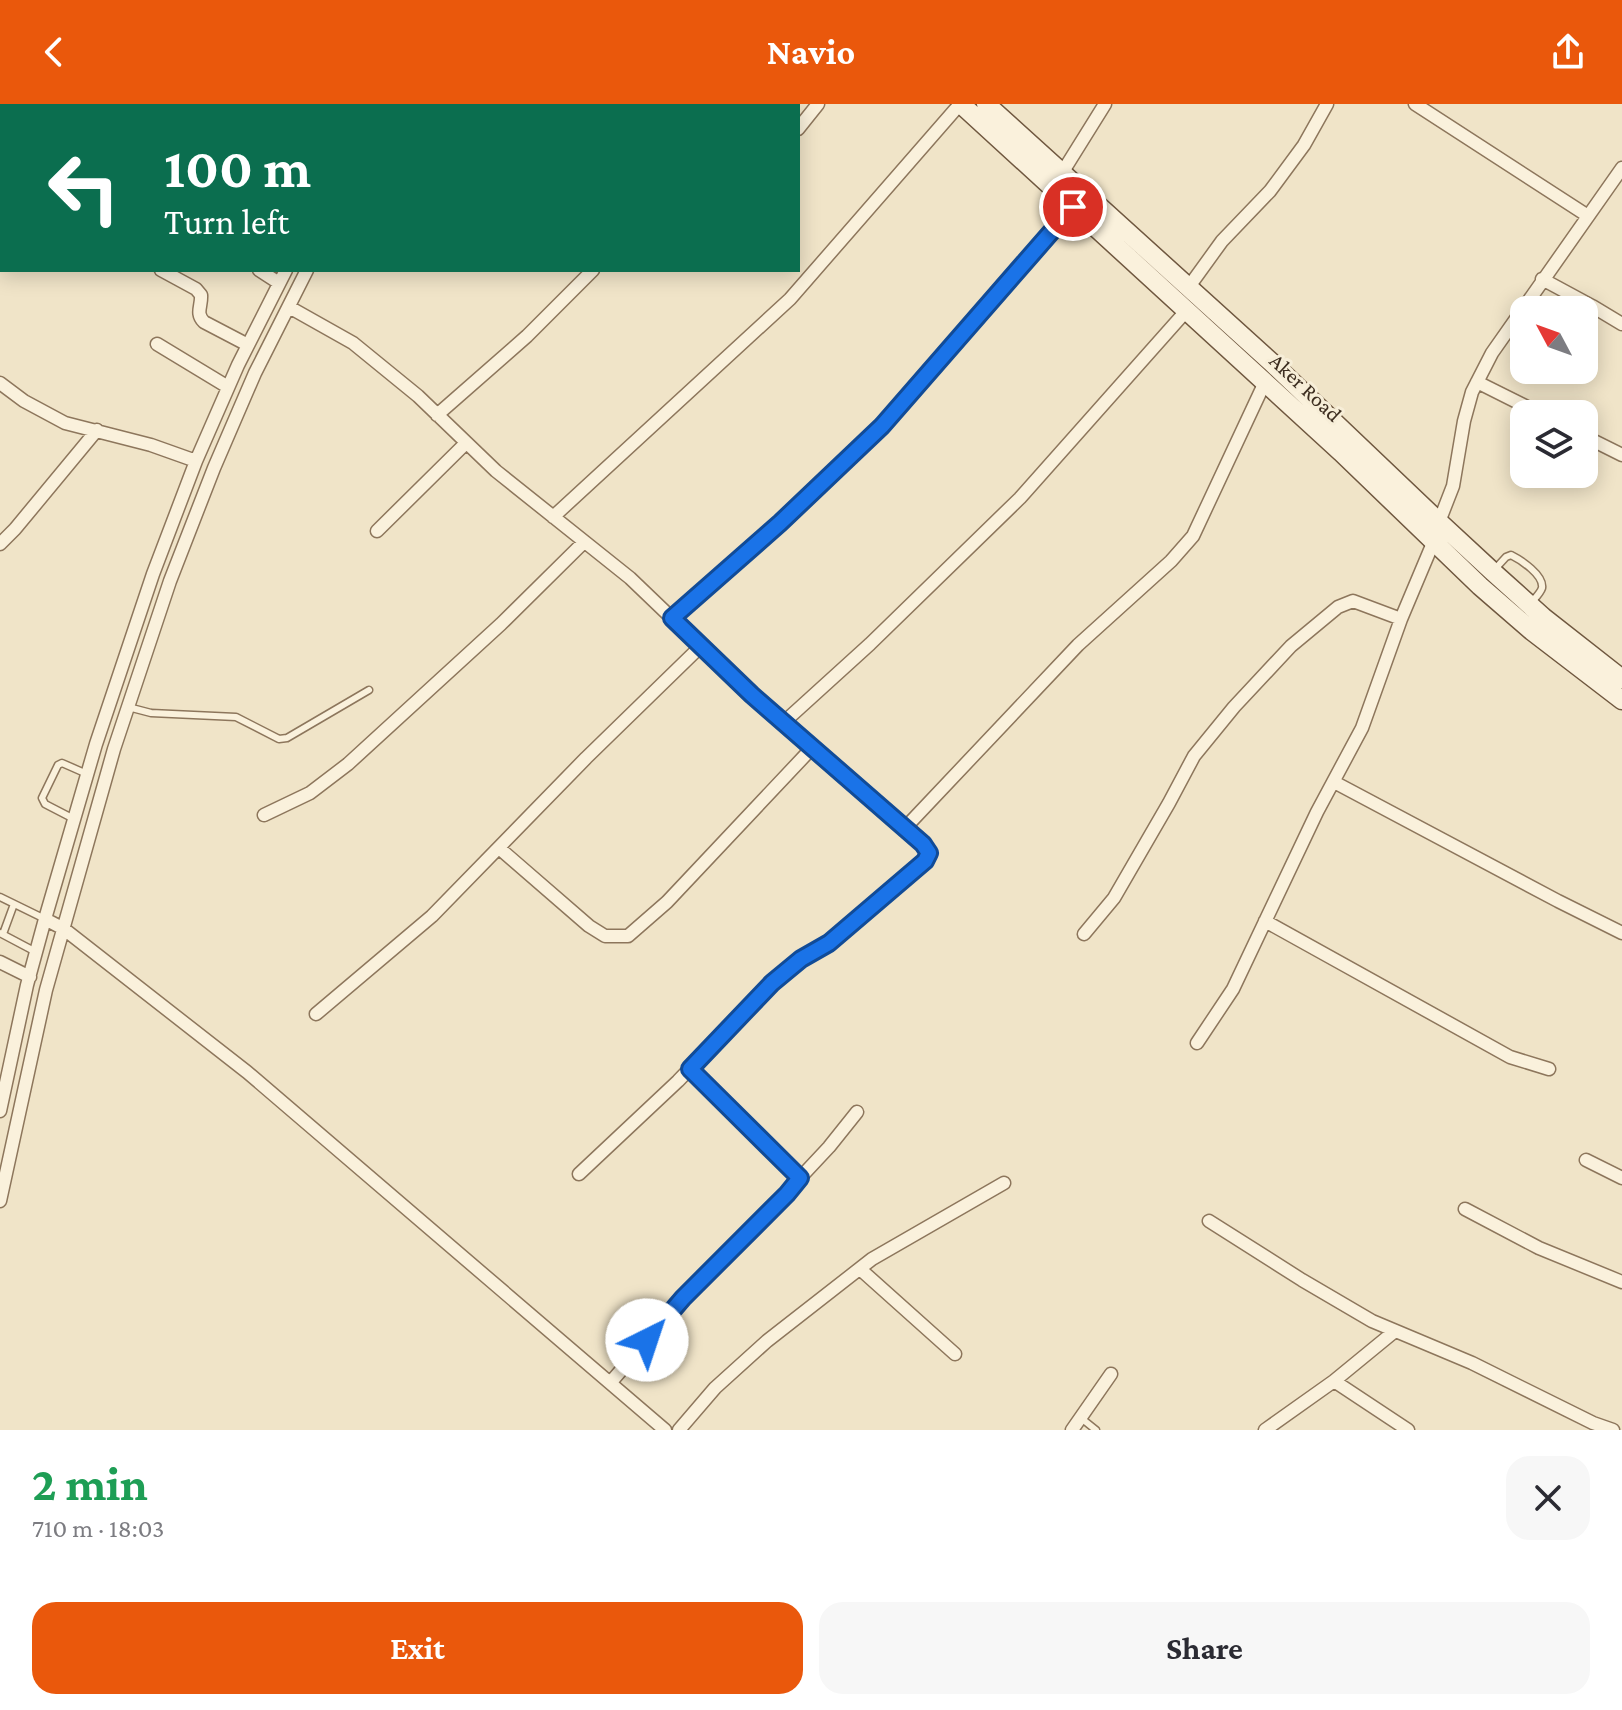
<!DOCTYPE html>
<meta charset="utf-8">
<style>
:root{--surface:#fff;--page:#f7f7f7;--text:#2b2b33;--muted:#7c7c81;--accent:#ea580c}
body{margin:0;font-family:"Crimson Pro",serif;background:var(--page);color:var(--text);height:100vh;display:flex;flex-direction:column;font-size:30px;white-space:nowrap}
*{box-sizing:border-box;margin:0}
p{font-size:26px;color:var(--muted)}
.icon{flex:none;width:44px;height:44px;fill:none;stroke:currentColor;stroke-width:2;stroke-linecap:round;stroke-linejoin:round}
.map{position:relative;height:1326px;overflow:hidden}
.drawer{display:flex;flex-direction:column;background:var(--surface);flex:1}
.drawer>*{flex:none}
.top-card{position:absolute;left:0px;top:0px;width:800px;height:168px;box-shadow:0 4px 20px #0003;background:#0b6e4f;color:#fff;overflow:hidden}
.needle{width:52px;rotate:311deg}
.fabs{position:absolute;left:1510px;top:192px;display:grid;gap:16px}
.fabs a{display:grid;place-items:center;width:88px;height:88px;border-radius:16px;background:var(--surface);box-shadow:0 4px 20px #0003;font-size:40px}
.pin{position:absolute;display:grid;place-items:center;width:68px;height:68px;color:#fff;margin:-34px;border:4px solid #fff;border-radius:50%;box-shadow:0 2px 8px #0007}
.me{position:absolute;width:88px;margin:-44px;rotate:41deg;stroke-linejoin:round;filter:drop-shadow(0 0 6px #0008)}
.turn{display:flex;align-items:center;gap:28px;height:168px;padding:0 32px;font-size:36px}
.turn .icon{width:104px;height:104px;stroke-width:2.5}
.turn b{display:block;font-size:56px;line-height:68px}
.round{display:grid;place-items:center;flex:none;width:84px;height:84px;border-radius:24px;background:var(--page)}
.headline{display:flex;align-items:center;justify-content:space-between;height:136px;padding:0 32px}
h1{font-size:48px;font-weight:700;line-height:60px;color:#1e9e55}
.action{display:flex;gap:16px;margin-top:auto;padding:16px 32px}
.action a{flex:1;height:92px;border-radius:24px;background:var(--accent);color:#fff;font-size:32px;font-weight:700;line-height:92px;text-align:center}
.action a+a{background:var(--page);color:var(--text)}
header{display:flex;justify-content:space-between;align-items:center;height:104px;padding:0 32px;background:var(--accent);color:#fff;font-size:36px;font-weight:700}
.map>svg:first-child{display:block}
</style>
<header><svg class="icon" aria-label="back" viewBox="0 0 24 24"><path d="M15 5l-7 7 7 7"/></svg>Navio<svg class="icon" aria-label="share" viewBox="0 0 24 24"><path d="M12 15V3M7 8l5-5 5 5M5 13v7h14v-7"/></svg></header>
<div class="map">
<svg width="1622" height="1326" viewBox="0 0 1622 1326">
<rect width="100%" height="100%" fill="#f0e4c8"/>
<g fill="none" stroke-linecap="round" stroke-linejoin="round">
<g stroke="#8d765c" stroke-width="9">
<path id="lane" d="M 190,0 L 192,2
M 1495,465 L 1506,453 L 1511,451 C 1521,456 1544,471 1542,484 C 1540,490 1534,495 1530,500
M 128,603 L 151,609 L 236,613 L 279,635 L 287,634 L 369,586
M 74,715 L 45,700 L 42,694 L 58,661 L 62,659 L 87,670
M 0,793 L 45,815
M 0,829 L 36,848
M 3,830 L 14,800
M 1081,1314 L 1096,1326"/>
</g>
<g stroke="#8d765c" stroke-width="15">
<path id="street" d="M 44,0 L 47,2
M 327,0 L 330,2
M 701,0 L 704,2
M 1415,0 L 1588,112
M 369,2 L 370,0
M 390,2 L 391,0
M 798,25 L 818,0
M 1062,69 L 1105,0
M 161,166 L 196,185 L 201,191 C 202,202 195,209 204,218 L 248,241
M 259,166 L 279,179
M 1542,175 L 1592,202 L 1622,220
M 1188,184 L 1222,137 L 1270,87 L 1304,41 L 1327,0
M 289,203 L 353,239 L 418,292 L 496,367 L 630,474 L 752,591 L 923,740 L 929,749 L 925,757 L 829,839 L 801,855 L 772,879 L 678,977 L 579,1070
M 157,240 L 228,283
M 1477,278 L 1541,310
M 0,279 L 24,297 L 65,319 L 151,341 L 196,357
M 437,311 L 527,232 L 593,166
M 1584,332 L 1622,351
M 553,413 L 790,195 L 960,0
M 1439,418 L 1453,382 L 1464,317 L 1472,288 L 1492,249 L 1622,64
M 377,427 L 466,339
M 0,440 L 15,425 L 97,326
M 672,514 L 780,419 L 882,322 L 1073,103
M 783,619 L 870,540 L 1020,394 L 1187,206
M 1334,678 L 1558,797 L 1622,829
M 264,711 L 310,689 L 348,660 L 501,520 L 584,438
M 905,724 L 1078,541 L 1171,457 L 1193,432 L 1265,278
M 499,744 L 589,822 L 605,832 L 628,832 L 667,798 L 812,644
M 45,815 L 64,825 L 247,968 L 665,1326
M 1265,817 L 1510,953 L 1549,965
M 1084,830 L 1114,794 L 1169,699 L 1194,652 L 1234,603 L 1291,542 L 1338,503 L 1353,497 L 1401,515
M 0,858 L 30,873
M 316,910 L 432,812 L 586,654 L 701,542
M 1197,939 L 1233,885 L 1317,708 L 1362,624 L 1401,515 L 1433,439
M 0,1007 L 27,881 L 45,815 L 96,640 L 153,470 L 196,357 L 238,261 L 286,166
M 1586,1056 L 1622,1074
M 800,1074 L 829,1043 L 857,1008
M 0,1097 L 46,886 L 114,645 L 170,477 L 214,364 L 255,269 L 307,166
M 1465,1105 L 1539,1144 L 1622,1178
M 1209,1117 L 1302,1176 L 1372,1217 L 1472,1259 L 1593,1319 L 1613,1326
M 860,1165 L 955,1250
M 1334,1277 L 1408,1326
M 611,1278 L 683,1194 L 787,1090 L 800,1074 L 690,965
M 679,1326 L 715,1284 L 767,1237 L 872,1155 L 1004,1079
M 1072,1326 L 1111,1270
M 1265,1326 L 1334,1277 L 1395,1227"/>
</g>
<g stroke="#6f573f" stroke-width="21">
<path id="secondary" d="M 961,0 L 1341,348 L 1480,482 L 1532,527 L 1622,596
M 986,0 L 1271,258 L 1439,418 L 1493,468 L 1543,513 L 1622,575"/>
</g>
<use href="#lane" stroke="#faf1dc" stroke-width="6"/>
<use href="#street" stroke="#faf1dc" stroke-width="12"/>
<use href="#secondary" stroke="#faf1dc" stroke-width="18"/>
</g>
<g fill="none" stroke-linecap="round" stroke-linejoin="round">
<g stroke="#114b97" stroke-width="20">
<path id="route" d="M 647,1236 L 683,1194 L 787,1090 L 800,1074 L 690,965 L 772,879 L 801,855 L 829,839 L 925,757 L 929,749 L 923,740 L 752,591 L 672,514 L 780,419 L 882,322 L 1073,103"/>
</g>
<use href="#route" stroke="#1a73e8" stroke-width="14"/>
</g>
<g text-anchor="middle" stroke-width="6" stroke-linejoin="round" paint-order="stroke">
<g font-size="22" fill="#3d2e20" stroke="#f7eed8">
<text transform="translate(1306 283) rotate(43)" y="8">Aker Road</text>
</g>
</g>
</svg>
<div class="fabs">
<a><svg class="needle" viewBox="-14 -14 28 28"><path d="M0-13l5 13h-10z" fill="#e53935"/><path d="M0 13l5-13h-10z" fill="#7c7c81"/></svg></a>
<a><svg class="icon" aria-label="layers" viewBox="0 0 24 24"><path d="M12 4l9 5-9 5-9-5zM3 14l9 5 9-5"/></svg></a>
</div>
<div class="pin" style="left:1073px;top:103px;background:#d93025"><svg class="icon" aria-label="arrive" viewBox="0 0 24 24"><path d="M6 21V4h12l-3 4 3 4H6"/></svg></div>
<svg class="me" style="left:647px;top:1236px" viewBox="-20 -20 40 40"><circle r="19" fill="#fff"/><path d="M0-13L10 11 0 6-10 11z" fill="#1a73e8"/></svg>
<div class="top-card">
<div class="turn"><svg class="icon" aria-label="left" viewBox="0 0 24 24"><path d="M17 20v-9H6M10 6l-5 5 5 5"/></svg><div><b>100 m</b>Turn left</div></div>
</div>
</div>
<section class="drawer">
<div class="headline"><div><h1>2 min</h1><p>710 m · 18:03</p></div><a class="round"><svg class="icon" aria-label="close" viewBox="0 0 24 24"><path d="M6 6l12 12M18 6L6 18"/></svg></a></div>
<div class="action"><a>Exit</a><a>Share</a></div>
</section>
